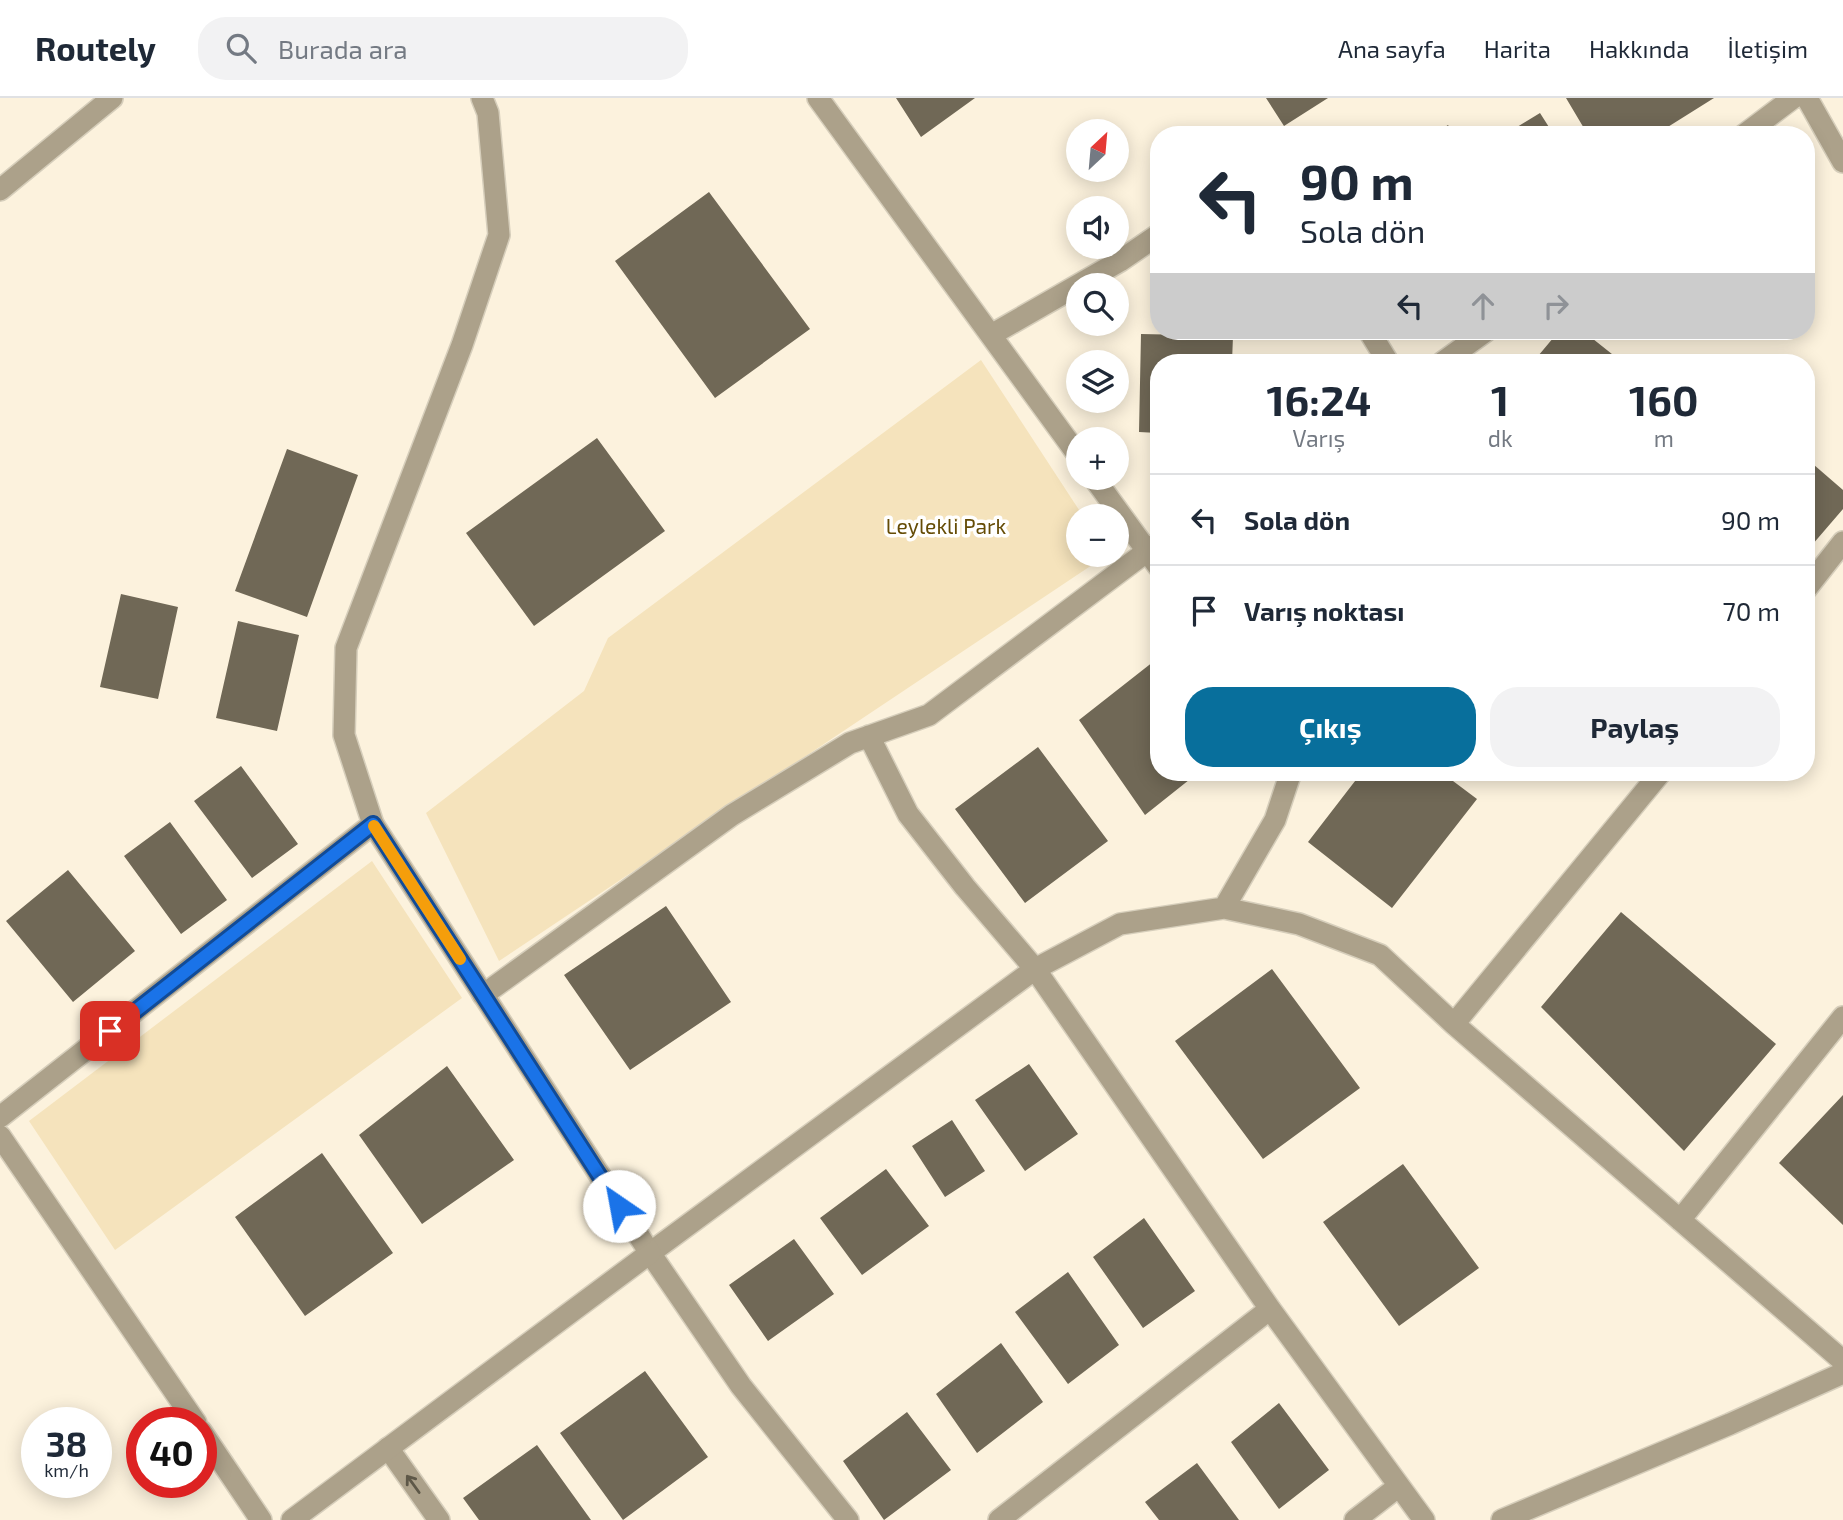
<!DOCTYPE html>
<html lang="tr">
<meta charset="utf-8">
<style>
:root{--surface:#fff;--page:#f2f2f3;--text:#1f2937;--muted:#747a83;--line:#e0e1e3;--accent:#086f9c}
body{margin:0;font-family:"Exo 2",sans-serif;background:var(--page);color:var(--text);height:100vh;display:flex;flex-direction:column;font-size:26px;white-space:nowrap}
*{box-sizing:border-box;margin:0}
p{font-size:23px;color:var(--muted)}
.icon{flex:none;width:38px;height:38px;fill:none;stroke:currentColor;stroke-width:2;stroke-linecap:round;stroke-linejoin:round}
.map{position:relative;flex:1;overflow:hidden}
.side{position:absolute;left:1150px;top:256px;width:665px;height:427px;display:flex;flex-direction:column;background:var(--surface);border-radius:28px;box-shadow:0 4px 18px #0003}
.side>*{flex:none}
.banner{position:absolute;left:1150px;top:28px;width:665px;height:214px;border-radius:28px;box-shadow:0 4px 18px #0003;background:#fff;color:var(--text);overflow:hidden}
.needle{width:46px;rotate:26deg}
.fabs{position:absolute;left:1066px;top:21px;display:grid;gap:14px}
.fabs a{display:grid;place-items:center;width:63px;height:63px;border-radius:50%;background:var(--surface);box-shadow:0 4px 18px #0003;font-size:35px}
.speed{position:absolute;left:21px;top:1309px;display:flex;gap:14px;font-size:35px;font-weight:700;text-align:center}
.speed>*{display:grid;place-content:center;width:91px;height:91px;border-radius:50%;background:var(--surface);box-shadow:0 4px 18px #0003;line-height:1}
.speed small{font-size:18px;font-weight:400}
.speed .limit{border:10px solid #d22;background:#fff;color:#111}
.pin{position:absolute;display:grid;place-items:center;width:60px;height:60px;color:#fff;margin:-30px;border-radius:14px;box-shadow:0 4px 10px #0006}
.me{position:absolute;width:77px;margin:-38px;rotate:327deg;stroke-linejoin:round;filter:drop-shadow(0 0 5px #0008)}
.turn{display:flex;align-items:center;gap:24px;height:147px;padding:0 35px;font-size:32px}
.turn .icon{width:91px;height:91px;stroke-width:2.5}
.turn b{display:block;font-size:49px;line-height:60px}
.lanes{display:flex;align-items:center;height:66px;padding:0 35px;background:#0003;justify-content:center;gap:35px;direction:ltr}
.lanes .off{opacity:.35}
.eta{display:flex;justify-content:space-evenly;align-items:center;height:119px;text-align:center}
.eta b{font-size:42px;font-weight:700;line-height:49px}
.primary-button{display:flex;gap:14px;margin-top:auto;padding:14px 35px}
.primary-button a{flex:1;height:80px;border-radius:28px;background:var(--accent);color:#fff;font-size:28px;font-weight:700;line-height:80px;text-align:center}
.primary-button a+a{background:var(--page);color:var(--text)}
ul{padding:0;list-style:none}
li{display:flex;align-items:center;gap:21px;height:91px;padding:0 35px;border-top:2px solid var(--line)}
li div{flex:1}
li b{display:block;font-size:26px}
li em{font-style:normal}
header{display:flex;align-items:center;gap:42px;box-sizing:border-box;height:98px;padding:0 35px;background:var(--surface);border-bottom:2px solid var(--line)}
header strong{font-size:33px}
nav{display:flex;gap:38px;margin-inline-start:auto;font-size:24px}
.search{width:490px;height:63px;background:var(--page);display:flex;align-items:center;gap:18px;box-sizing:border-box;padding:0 24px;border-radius:28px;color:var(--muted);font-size:26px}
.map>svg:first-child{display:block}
</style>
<header>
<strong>Routely</strong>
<div class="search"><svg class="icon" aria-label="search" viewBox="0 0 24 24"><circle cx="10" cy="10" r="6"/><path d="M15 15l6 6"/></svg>Burada ara</div>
<nav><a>Ana sayfa</a><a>Harita</a><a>Hakkında</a><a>İletişim</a></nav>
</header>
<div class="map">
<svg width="1843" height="1422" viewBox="0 0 1843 1422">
<rect width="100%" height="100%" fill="#fcf2dd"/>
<path fill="#f5e3bc" d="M 981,262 L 1083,418 L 1078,418 L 1078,457 L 1107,457 L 499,863 L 426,715 L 584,593 L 608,540 Z
M 372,763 L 462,900 L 115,1152 L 29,1023 Z"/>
<path fill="#706856" d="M 896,0 L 975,0 L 921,39 Z
M 1266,0 L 1328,0 L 1284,28 Z
M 1566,0 L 1714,0 L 1655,37 L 1588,37 Z
M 1540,15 L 1554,37 L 1504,37 Z
M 1448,27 L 1454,37 L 1433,37 Z
M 709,94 L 810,231 L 715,300 L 615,163 Z
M 1559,233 L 1583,233 L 1622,264 L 1533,264 Z
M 1141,236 L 1233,238 L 1232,264 L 1158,264 L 1158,335 L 1139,334 Z
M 597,340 L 665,433 L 534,528 L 466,435 Z
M 287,351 L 358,377 L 307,519 L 235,493 Z
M 1806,360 L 1843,392 L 1843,411 L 1806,454 Z
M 121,496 L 178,509 L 158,601 L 100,589 Z
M 238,523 L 299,537 L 277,633 L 216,620 Z
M 1158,560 L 1158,674 L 1199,674 L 1145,717 L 1079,622 Z
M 1038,649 L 1108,743 L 1025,805 L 955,711 Z
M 241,668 L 298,746 L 252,780 L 194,703 Z
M 1362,674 L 1441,674 L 1477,701 L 1392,810 L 1308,744 Z
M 170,724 L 227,802 L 181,836 L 124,758 Z
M 68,772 L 135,853 L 73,904 L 6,823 Z
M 666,808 L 731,904 L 630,972 L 564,877 Z
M 1621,814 L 1776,946 L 1684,1053 L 1541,909 Z
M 1272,871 L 1360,990 L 1263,1061 L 1175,943 Z
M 1029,966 L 1078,1036 L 1025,1073 L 975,1002 Z
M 447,968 L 514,1062 L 422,1126 L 359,1037 Z
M 1843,997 L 1843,1127 L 1779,1065 Z
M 952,1022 L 985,1073 L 945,1099 L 912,1048 Z
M 322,1055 L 393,1155 L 305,1218 L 235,1119 Z
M 1403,1066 L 1479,1170 L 1399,1228 L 1323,1124 Z
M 886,1071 L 929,1128 L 862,1177 L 820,1120 Z
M 1144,1120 L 1195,1193 L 1143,1230 L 1093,1159 Z
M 794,1141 L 834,1196 L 768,1243 L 729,1187 Z
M 1068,1174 L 1119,1247 L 1068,1286 L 1015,1214 Z
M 1001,1245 L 1043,1304 L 977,1355 L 936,1296 Z
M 645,1273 L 708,1359 L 623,1422 L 560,1335 Z
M 1279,1305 L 1329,1372 L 1279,1411 L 1231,1344 Z
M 907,1314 L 951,1372 L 884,1422 L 843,1363 Z
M 537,1347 L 591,1422 L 479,1422 L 463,1400 Z
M 1197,1365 L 1239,1422 L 1159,1422 L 1145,1404 Z"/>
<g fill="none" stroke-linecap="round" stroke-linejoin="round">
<g stroke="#d6cebb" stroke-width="24">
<path id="minor" d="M 818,0 L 1078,357
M 1807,0 L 1843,64
M 1744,37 L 1793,0
M 0,92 L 112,0
M 1369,233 L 1388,264
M 991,237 L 1120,163 L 1158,137
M 1443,264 L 1486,233
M 1094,380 L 1158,468
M 1806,491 L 1843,444
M 869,638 L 908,716 L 965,789 L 1035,871 L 1270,1211 L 1424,1422
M 1224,810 L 1299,826 L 1380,857 L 1454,926 L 1843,1263
M 483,897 L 732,717 L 850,645 L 929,617 L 1158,445
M 1454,926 L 1661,674
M 0,1019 L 373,726
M 0,1038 L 196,1325
M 1680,1122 L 1843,919
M 201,1333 L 261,1422
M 388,1350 L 439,1422
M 848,1422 L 741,1288 L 650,1155 L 1035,871 L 1120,826 L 1224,810 L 1275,722 L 1291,674
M 999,1422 L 1270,1211
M 1355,1422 L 1399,1388
M 1502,1422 L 1730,1326 L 1843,1275"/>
</g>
<g stroke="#d6cebb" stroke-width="24">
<path id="tertiary" d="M 292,1422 L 650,1155 L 373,726 L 344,637 L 346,550 L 462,247 L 499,137 L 488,15 L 482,0"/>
</g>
<use href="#minor" stroke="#aca18a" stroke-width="21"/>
<use href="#tertiary" stroke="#aca18a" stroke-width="21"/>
</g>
<defs><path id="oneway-shaft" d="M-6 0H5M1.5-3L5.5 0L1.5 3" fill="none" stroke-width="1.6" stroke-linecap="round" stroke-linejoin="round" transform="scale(1.75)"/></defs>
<use stroke="#5e5848" href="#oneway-shaft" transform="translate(413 1386) rotate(-126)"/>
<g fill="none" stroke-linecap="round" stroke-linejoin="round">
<g stroke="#114b97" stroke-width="18">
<path id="route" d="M 110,933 L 373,726 L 619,1108"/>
</g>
<use href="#route" stroke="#1a73e8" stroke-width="12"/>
<path stroke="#f59e0b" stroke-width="12" d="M 374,728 L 460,861"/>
</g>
<g text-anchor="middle" stroke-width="7" stroke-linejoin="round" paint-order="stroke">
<g font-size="21" fill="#654c06" stroke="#fff">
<text x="946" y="436">Leylekli Park</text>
</g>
</g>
</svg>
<div class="fabs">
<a><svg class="needle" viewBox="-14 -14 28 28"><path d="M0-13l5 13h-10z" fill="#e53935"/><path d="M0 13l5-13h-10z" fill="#747a83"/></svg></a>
<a><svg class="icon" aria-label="sound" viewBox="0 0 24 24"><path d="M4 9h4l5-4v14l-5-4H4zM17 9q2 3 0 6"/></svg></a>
<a><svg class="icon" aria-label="search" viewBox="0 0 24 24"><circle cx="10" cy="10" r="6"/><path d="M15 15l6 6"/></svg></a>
<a><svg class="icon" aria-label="layers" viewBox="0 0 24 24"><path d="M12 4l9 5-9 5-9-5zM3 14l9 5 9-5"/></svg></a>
<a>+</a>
<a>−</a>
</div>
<div class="speed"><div>38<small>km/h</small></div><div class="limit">40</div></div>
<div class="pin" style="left:110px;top:933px;background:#d93025"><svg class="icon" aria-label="arrive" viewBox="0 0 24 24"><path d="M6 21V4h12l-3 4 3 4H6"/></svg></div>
<svg class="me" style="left:619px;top:1108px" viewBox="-20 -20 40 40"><circle r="19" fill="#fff"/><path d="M0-13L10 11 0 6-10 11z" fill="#1a73e8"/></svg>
<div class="banner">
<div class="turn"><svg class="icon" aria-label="left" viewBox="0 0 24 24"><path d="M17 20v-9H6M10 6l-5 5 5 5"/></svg><div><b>90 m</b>Sola dön</div></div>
<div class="lanes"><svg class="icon" aria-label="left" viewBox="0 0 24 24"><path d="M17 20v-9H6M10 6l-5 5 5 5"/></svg><svg class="icon off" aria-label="ahead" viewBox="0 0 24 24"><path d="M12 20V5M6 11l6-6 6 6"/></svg><svg class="icon off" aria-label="right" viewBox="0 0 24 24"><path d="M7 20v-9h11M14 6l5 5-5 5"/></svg></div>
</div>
<section class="side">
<div class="eta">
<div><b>16:24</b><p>Varış</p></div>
<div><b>1</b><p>dk</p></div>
<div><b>160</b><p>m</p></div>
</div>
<ul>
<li><svg class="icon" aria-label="left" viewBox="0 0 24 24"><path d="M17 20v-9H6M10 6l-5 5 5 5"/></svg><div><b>Sola dön</b></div><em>90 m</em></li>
<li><svg class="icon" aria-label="arrive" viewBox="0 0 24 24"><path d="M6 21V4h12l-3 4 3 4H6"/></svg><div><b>Varış noktası</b></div><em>70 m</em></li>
</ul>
<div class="primary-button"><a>Çıkış</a><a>Paylaş</a></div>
</section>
</div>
